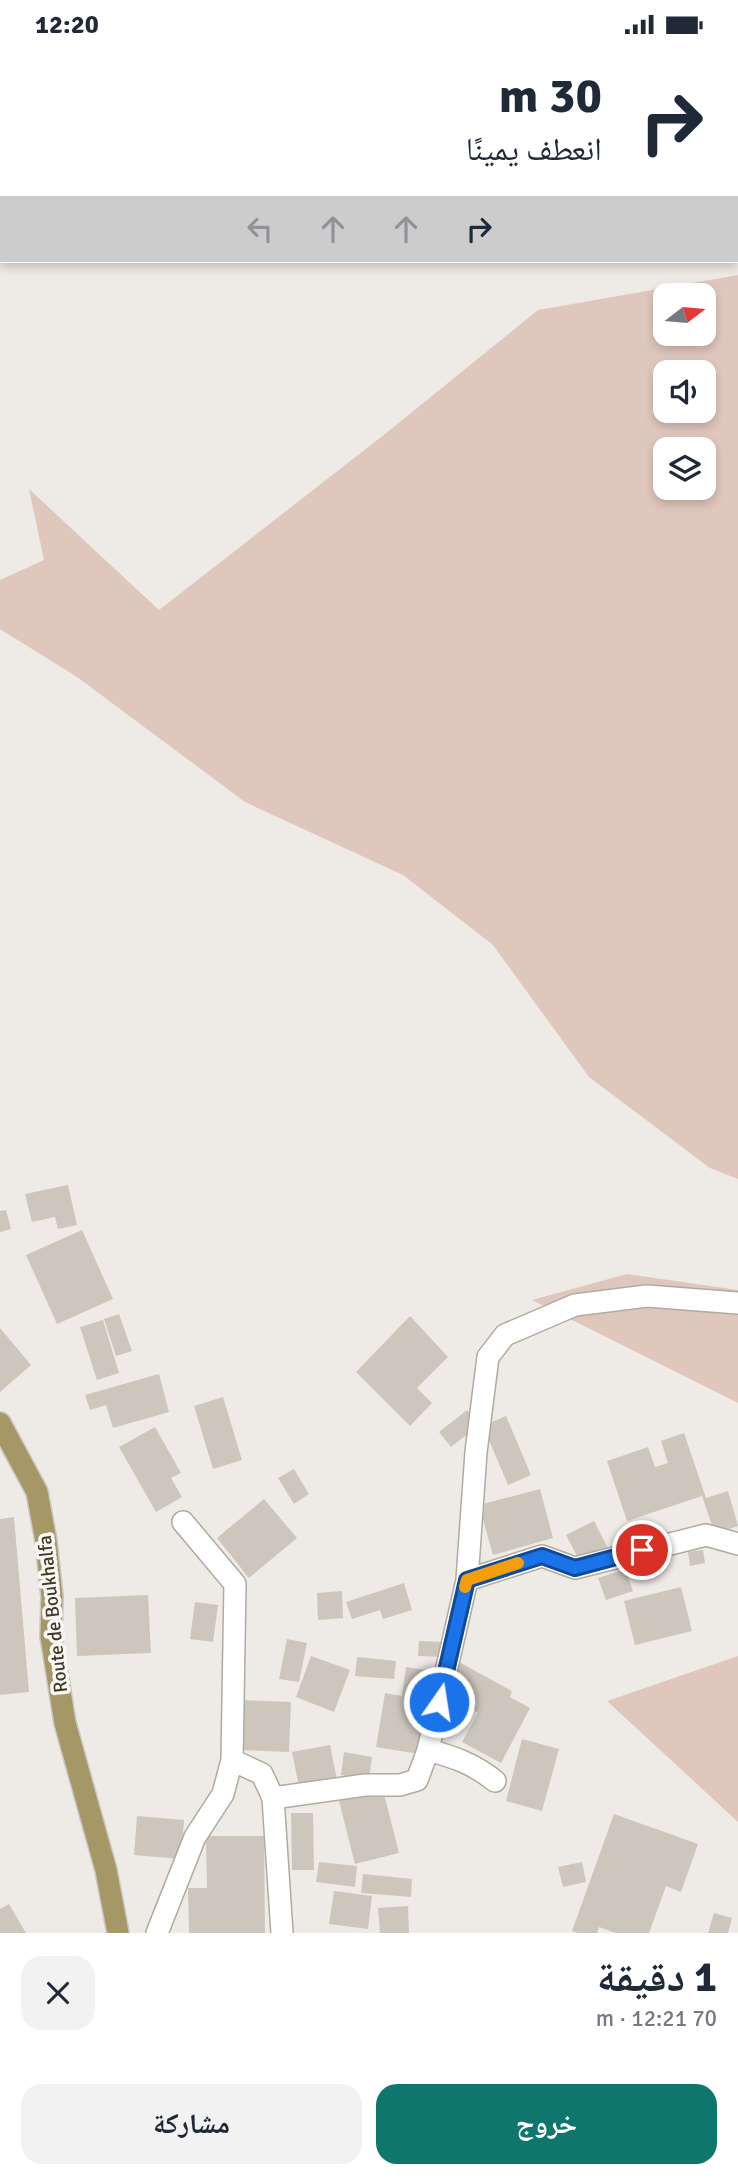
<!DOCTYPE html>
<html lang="ar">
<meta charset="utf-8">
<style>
:root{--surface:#fff;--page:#f2f2f3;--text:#1f2937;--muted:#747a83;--accent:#0f766e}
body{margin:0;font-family:Signika,"Noto Naskh Arabic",sans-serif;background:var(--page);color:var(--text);direction:rtl;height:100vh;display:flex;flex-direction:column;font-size:26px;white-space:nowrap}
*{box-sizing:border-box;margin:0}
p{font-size:23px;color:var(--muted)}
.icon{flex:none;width:38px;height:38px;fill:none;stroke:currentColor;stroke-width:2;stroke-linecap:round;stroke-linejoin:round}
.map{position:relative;height:1884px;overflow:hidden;direction:ltr}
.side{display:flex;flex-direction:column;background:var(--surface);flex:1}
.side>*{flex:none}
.top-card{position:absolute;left:0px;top:0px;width:738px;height:214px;box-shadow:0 4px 10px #0003;direction:rtl;background:#fff;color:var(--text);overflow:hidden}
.needle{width:46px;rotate:74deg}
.controls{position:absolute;left:653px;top:234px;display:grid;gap:14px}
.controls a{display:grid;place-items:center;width:63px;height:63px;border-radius:14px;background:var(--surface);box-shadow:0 4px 10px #0003;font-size:35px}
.pin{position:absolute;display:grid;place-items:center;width:60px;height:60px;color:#fff;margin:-30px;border:4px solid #fff;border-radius:50%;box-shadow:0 2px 7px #0007}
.me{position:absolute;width:77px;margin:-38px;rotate:13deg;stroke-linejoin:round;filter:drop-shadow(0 0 5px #0008)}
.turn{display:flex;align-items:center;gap:24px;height:147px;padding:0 21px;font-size:32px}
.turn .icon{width:91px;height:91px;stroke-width:2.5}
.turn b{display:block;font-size:49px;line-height:60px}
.lanes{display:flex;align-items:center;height:66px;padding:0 21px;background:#0003;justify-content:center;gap:35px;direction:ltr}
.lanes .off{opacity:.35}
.round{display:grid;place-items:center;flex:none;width:74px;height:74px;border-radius:21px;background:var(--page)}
.headline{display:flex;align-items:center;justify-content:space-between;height:119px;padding:0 21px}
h1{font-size:42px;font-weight:700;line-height:52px}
.button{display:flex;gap:14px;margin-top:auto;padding:14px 21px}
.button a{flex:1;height:80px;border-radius:21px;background:var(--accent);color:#fff;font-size:28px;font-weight:700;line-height:80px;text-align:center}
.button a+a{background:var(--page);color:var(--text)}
.status{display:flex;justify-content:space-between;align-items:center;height:49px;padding:0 35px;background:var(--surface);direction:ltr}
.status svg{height:19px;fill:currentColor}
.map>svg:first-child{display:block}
</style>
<div class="status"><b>12:20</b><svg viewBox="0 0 49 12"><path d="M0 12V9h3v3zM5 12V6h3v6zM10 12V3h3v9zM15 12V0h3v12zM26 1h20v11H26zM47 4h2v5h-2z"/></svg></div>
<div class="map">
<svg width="738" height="1884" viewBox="0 0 738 1884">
<rect width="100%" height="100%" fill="#eeeae5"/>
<path fill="#e0c7bd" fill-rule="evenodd" d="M 738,226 L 738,1130 L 710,1119 L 589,1028 L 493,896 L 403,826 L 245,753 L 77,628 L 0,580 L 0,531 L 44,511 L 29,440 L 159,561 L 385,385 L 538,261 ZM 665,247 L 704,247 L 704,285 L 665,285 ZM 665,324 L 704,324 L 704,362 L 665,362 ZM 665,401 L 704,401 L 704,439 L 665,439 Z
M 627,1225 L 738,1241 L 738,1354 L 532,1251 Z
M 738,1607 L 738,1773 L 607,1652 Z"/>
<path fill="#cdc6bd" d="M 68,1136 L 77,1176 L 58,1180 L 55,1168 L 32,1173 L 25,1145 Z
M 6,1161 L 11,1180 L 0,1183 L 0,1162 Z
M 82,1181 L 113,1250 L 57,1275 L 26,1206 Z
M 119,1265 L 132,1302 L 116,1307 L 104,1270 Z
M 410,1267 L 448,1308 L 417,1339 L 432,1354 L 410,1377 L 356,1323 Z
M 103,1271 L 119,1324 L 97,1331 L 80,1278 Z
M 0,1279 L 31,1316 L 0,1343 Z
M 159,1325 L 169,1363 L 113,1379 L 106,1356 L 90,1361 L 85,1346 Z
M 223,1348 L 242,1411 L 213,1420 L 194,1357 Z
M 467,1361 L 479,1376 L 451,1398 L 439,1383 Z
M 506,1367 L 531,1426 L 508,1436 L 483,1377 Z
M 155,1378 L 181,1424 L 171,1429 L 182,1448 L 156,1463 L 119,1398 Z
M 684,1384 L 706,1449 L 728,1442 L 738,1477 L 715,1485 L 702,1447 L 627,1472 L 607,1412 L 648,1398 L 655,1418 L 668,1414 L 661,1392 Z
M 294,1420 L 309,1445 L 294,1455 L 278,1429 Z
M 540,1440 L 553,1489 L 493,1506 L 479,1456 Z
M 264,1450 L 297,1489 L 249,1529 L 217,1489 Z
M 14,1468 L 29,1643 L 0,1646 L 0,1470 Z
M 594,1472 L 609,1501 L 581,1515 L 566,1486 Z
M 703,1501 L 705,1514 L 690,1517 L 688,1503 Z
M 625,1520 L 633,1542 L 606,1551 L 598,1529 Z
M 404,1534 L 412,1561 L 383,1570 L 380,1561 L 352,1570 L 346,1553 Z
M 681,1538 L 692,1582 L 635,1596 L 624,1552 Z
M 342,1542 L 343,1569 L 318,1571 L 317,1544 Z
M 148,1546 L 151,1604 L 77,1607 L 75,1549 Z
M 195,1553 L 218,1556 L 213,1593 L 190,1590 Z
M 287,1590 L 307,1594 L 299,1633 L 279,1630 Z
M 419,1592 L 443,1593 L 443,1608 L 418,1607 Z
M 311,1607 L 350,1621 L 334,1663 L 296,1648 Z
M 357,1608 L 396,1612 L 394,1630 L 355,1627 Z
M 459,1613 L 512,1642 L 510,1648 L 530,1659 L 501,1714 L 462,1693 L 478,1664 L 442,1644 Z
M 406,1618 L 433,1622 L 419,1705 L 376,1698 L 385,1644 L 402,1647 Z
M 242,1651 L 291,1653 L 289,1703 L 241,1701 Z
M 522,1690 L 559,1700 L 542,1762 L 506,1752 Z
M 330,1696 L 337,1731 L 299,1738 L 292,1703 Z
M 344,1703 L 372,1708 L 369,1730 L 341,1726 Z
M 383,1741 L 399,1804 L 355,1815 L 339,1752 Z
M 291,1764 L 313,1764 L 314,1821 L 292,1821 Z
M 614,1765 L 698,1795 L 681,1843 L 666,1837 L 649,1884 L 616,1884 L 599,1878 L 597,1884 L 578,1884 L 572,1882 Z
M 137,1767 L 184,1771 L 181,1810 L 134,1806 Z
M 206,1787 L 264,1787 L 265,1884 L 189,1884 L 188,1839 L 207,1839 Z
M 319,1813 L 357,1817 L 355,1838 L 316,1833 Z
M 582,1813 L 586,1833 L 563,1838 L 558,1818 Z
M 363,1825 L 412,1830 L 411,1848 L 361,1844 Z
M 334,1842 L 372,1847 L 368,1880 L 329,1875 Z
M 9,1855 L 26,1884 L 0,1884 L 0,1860 Z
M 408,1857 L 409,1884 L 380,1884 L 378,1859 Z
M 714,1864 L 732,1869 L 728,1884 L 708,1884 Z"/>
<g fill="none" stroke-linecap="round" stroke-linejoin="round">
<g stroke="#b0ab9f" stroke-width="24">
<path id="minor" d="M 183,1473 L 235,1535 L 232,1711
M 467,1531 L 542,1507 L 575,1519 L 706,1486 L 738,1495
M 428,1701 L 467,1531 L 476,1403 L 488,1308 L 505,1286 L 575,1256 L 647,1247 L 738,1254
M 273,1749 L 365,1736 L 400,1736 L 417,1731 L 428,1701 C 454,1708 474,1715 495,1732
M 157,1884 L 195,1788 L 223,1745 L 232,1711 L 262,1725 L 273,1749 L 282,1884"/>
</g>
<g stroke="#cac8c1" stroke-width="24">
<path id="major" d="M 0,1374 L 37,1443 L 46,1492 L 52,1548 L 51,1587 L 65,1674 L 106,1821 L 118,1884"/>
</g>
<use href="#minor" stroke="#fff" stroke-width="21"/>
<use href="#major" stroke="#a69767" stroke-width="21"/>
</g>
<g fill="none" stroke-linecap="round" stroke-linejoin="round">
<g stroke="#114b97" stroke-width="18">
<path id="route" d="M 439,1653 L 467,1531 L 542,1507 L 575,1519 L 642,1501"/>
</g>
<use href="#route" stroke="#1a73e8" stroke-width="12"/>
<path stroke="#f59e0b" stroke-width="12" d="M 465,1538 L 467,1531 L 518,1514"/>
</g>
<g text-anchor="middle" stroke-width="7" stroke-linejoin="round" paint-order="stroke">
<g font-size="19" fill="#413a23" stroke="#faf8f6">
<text transform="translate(52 1565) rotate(-96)" y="7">Route de Boukhalfa</text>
</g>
</g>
</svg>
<div class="controls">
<a><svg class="needle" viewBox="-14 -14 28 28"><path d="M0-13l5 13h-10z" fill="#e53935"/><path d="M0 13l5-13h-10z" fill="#747a83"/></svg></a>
<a><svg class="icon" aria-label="sound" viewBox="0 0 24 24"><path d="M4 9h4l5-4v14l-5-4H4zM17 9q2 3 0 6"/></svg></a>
<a><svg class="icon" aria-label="layers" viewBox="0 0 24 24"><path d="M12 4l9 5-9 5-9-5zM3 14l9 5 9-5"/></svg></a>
</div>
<div class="pin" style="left:642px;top:1501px;background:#d93025"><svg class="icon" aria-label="arrive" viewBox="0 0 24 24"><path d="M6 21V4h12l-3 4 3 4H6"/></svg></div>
<svg class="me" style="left:439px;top:1653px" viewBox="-20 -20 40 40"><circle r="17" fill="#1a73e8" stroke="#fff" stroke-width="3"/><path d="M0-11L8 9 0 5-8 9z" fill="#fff"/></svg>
<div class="top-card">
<div class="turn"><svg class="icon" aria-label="right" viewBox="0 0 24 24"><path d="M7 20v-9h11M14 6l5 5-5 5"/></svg><div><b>30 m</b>انعطف يمينًا</div></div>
<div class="lanes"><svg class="icon off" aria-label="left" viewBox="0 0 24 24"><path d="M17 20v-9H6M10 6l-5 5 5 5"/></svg><svg class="icon off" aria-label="ahead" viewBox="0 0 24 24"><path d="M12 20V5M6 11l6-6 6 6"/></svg><svg class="icon off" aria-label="ahead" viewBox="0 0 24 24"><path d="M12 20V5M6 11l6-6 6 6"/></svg><svg class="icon" aria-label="right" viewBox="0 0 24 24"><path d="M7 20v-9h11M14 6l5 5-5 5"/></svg></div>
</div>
</div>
<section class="side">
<div class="headline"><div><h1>1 دقيقة</h1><p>70 m · 12:21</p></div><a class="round"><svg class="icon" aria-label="close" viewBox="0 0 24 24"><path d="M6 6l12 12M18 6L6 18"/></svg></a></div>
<div class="button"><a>خروج</a><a>مشاركة</a></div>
</section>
